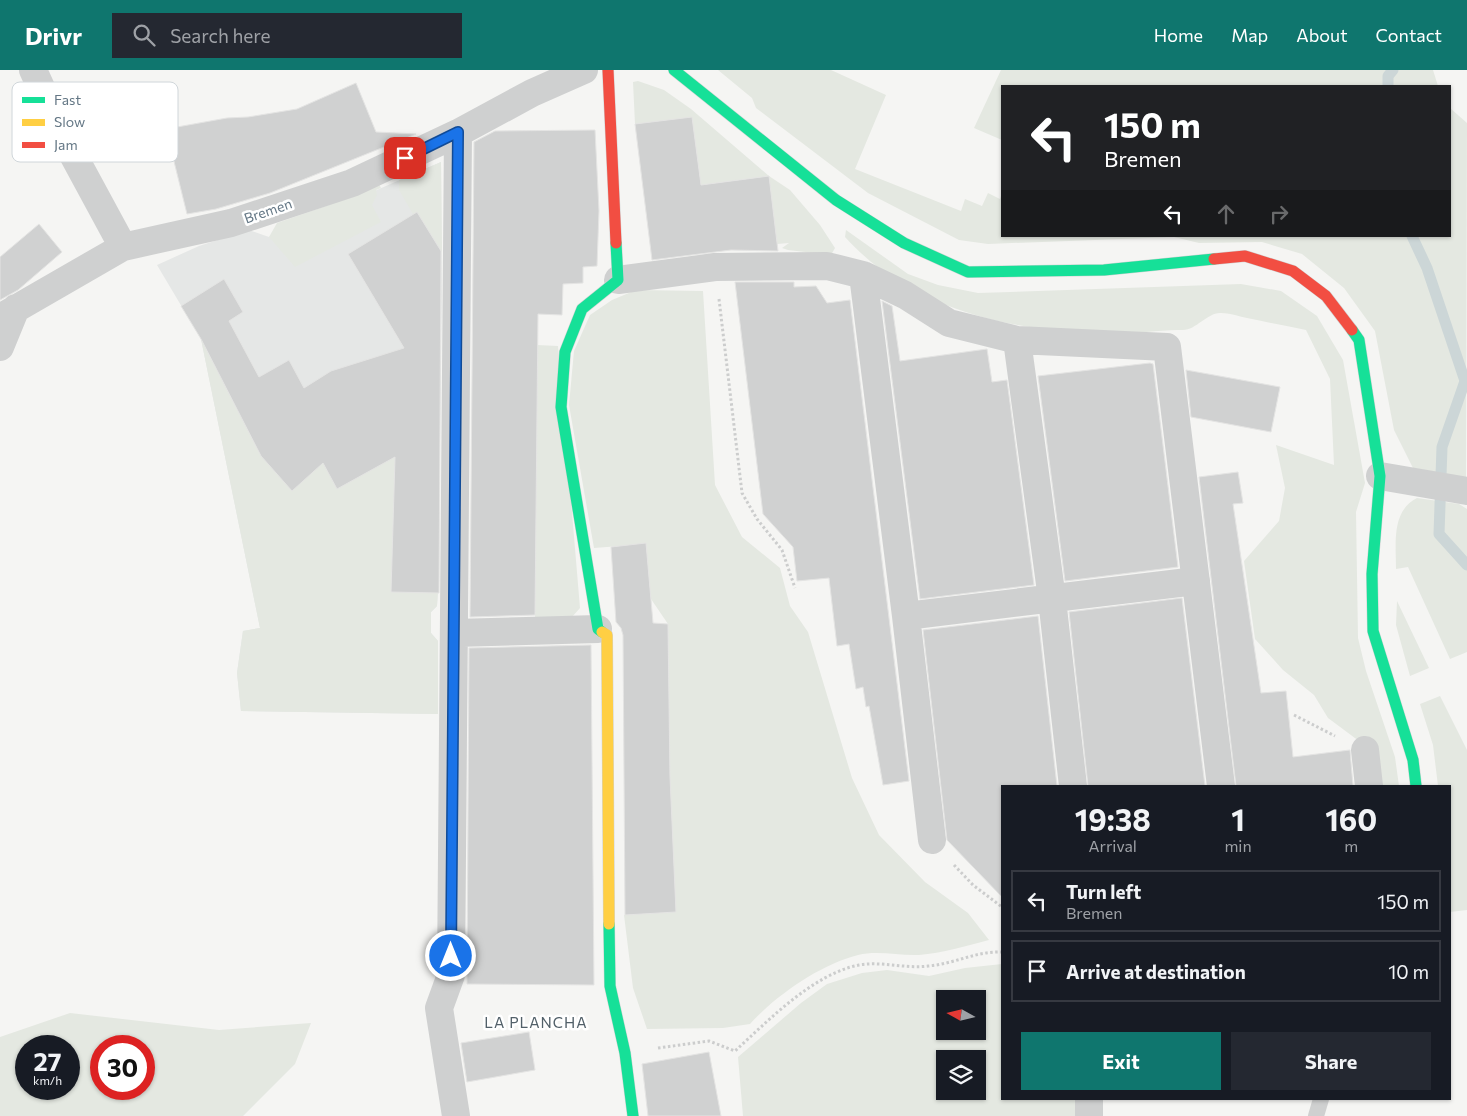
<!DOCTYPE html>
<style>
:root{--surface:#171b24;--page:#242831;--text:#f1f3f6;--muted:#9ea1a6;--line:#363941;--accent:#0f766e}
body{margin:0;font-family:Commissioner,sans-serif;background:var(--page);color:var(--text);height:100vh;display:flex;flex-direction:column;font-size:19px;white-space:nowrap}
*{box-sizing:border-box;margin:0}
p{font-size:16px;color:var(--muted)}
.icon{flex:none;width:28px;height:28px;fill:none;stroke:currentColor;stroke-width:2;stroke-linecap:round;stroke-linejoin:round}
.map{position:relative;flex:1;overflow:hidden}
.drawer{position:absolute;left:1001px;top:715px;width:450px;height:315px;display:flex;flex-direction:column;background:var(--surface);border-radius:0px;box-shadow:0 1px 4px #0004}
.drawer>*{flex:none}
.banner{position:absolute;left:1001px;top:15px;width:450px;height:152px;border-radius:0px;box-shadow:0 1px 4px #0004;background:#202124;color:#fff;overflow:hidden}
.needle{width:32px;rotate:278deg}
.fabs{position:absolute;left:936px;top:920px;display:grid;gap:10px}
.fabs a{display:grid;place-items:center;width:50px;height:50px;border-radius:0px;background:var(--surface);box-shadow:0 1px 4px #0004;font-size:25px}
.speed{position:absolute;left:15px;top:965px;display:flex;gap:10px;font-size:25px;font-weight:700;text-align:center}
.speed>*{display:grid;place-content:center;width:65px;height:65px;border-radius:50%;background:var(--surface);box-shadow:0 1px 4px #0004;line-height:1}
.speed small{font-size:12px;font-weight:400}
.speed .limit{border:8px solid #d22;background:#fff;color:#111}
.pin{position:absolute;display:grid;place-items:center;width:42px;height:42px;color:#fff;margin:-21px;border-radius:10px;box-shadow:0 2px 8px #0006}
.me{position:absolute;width:55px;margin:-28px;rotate:0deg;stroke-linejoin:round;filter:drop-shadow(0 0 4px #0008)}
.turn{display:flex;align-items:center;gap:18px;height:105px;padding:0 20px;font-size:22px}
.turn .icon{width:65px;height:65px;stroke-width:2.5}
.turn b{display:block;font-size:35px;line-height:42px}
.lanes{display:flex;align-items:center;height:48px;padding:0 20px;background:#0003;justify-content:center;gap:25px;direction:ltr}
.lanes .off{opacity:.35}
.eta{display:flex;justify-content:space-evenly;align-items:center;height:85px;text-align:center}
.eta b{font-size:30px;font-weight:700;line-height:35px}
.action{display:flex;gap:10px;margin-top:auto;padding:10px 20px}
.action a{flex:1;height:58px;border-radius:0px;background:var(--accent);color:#fff;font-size:20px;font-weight:700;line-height:58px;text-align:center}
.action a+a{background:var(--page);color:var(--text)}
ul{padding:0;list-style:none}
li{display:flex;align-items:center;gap:15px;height:62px;margin:0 10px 8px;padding:0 10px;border:2px solid var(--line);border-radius:0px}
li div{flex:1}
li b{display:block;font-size:19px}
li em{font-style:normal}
header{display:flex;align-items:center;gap:30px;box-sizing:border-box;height:70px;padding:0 25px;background:var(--accent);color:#fff}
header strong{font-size:24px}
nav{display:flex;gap:28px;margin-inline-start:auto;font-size:18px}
.search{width:350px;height:45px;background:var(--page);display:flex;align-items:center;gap:12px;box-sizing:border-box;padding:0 18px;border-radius:0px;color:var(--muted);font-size:19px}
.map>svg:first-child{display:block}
</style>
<header>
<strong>Drivr</strong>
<div class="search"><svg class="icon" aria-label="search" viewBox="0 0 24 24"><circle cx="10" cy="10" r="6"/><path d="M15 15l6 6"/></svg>Search here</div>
<nav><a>Home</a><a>Map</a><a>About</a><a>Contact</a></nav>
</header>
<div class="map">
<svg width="1467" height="1046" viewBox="0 0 1467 1046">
<rect width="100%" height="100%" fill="#f5f5f3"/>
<path fill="#e5e7e6" d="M 441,92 L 442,224 L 438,520 L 437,536 L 431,542 L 431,563 L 438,571 L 438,644 L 241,641 L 237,603 L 243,561 L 260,558 L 201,269 L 157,195 L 199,176 L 249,160 L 269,167 Z"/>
<path fill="#e4e8e1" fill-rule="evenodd" d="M 718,0 L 831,0 L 886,25 L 855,99 L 961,141 L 965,129 L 982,136 L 988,123 L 1000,129 L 1002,123 L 1002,166 L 1450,166 L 1450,38 L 1467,53 L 1466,408 L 1413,398 L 1394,360 L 1375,261 L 1344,218 L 1302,184 L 1262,172 L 1199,173 L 1174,167 L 988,174 L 959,170 L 868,123 L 756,38 L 752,28 Z
M 1001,0 L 1433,0 L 1438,16 L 1002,16 L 1002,70 L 974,58 Z
M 638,11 L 664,20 L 691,39 L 769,106 L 790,120 L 820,155 L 835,178 L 831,185 L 788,180 L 782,178 L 789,173 L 777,174 L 769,106 L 701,115 L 692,47 L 635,54 L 633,12 Z
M 441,92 L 442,182 L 417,142 L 413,144 L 399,120 L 399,110 Z
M 378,112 L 381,118 L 376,120 L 377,125 L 372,135 L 381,152 L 295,197 L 269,167 L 277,153 L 329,135 Z
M 846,160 L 908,204 L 938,215 L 978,223 L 1241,214 L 1281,221 L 1317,246 L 1343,290 L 1365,413 L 1356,442 L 1358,568 L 1366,601 L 1395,687 L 1399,716 L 1378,716 L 1367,677 L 1328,648 L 1314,625 L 1283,600 L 1255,569 L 1244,491 L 1279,451 L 1285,418 L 1276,375 L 1334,395 L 1330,309 L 1306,260 C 1286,256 1266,252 1247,248 C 1238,246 1229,243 1221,243 C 1208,242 1196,260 1183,260 C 1159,259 1135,265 1111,264 C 1015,262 912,241 845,167 Z
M 636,220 L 703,221 L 715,415 L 742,467 L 780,498 L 790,536 L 808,562 L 852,708 L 879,765 L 925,812 L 968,843 L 989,870 C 967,876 942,883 919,885 C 899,886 878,880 858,885 C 821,894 775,926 750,954 L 723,958 L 647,959 L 633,918 L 624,845 L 676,841 L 670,707 L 668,554 L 651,529 L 646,474 L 594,478 L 569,335 L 574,281 L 590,245 L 612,230 Z
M 201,269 L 259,382 L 396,382 L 392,522 L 427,523 L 433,381 L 440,381 L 438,520 L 437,536 L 431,542 L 431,563 L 438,571 L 438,644 L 241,641 L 237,603 L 243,561 L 260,558 Z
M 537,275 L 558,276 L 580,538 L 572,547 L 535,549 Z
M 1417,428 L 1459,434 L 1467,439 L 1467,582 L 1450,589 L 1408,497 L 1396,499 C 1396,474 1391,441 1417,428 Z
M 1397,531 L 1429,598 L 1410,606 L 1396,555 Z
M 1440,626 L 1467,680 L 1467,840 L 1450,842 L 1450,716 L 1438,716 L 1433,675 L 1420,634 Z
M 1002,894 L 1002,1029 L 1077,1029 L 1078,1046 L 743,1046 L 738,987 L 801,933 L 827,914 L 862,903 L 887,900 L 929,906 L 965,898 ZM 945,929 L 978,929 L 978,961 L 945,961 ZM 945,989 L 978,989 L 978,1021 L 945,1021 Z
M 70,943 L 219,960 L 311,953 L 295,994 L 243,1046 L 0,1046 L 0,967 ZM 26,976 L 69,976 L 69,1019 L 26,1019 ZM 101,976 L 144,976 L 144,1019 L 101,1019 Z"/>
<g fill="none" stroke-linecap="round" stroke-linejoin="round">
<path stroke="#ccd6d7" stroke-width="11" d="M 1388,16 L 1388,6 L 1393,0
M 1412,166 L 1427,198 L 1465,311 L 1442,377 L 1439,464 L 1467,495"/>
</g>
<path fill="#d0d1d1" stroke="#e4e4e3" d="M 356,13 L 376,62 L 416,64 L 270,123 L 216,139 L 187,144 L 166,59 L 227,48 L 248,47 L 297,39 Z
M 692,47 L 701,115 L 769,106 L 778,181 L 731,180 L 652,190 L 635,54 Z
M 595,60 L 599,141 L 597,196 L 583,197 L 583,213 L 563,214 L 562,245 L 538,244 L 535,545 L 470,547 L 474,72 L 495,61 Z
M 417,142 L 441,181 L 439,523 L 391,522 L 395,387 L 337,419 L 323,393 L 292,421 L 261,386 L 201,269 L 181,236 L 224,209 L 243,242 L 229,251 L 259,307 L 289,290 L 304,318 L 331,301 L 404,278 L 348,184 Z
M 39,154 L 62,182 L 18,220 L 0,230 L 0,187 Z
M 735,212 L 794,212 L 794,217 L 816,216 L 827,233 L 850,230 L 909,711 L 883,715 L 869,636 L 866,637 L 863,617 L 856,619 L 849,574 L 837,576 L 829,508 L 797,511 L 793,477 L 763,444 Z
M 882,231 L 892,236 L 900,291 L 987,279 L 992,312 L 1007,310 L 1034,515 L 920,529 Z
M 1150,293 L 1153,294 L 1178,497 L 1065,511 L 1038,306 Z
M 1186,300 L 1280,317 L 1271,362 L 1191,347 Z
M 1238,402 L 1243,433 L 1233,434 L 1261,623 L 1286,621 L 1293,687 L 1350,680 L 1353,716 L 1236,716 L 1199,407 Z
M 646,473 L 653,553 L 668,554 L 670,707 L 676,842 L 625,845 L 623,565 L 621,558 L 616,552 L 611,477 Z
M 1182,528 L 1205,716 L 1088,716 L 1069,542 Z
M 1038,546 L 1057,716 L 1002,716 L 1002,827 L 947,770 L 923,560 Z
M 591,575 L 594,915 L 467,914 L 469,578 Z
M 529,962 L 535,1000 L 467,1012 L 461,973 Z
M 709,982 L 721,1046 L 648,1046 L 642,994 Z"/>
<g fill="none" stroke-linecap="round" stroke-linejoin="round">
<g stroke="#d1d3d3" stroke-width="12">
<path id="fast" d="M 674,0 L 836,130 L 904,173 L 968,202 L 1104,200 L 1214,189
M 1352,260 L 1359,270 L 1380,406 L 1372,504 L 1373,561 L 1413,690 L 1416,716
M 602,562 L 598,559 L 561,337 L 565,282 L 582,239 L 618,210 L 616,173
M 609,854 L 610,916 L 625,983 L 633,1046"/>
</g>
<g stroke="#d1d3d3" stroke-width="12">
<path id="slow" d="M 602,562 L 607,565 L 609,854"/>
</g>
<g stroke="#d1d3d3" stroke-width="12">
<path id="jam" d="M 608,0 L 616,173
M 1214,189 L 1245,186 L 1293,201 L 1326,226 L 1352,260"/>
</g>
<path stroke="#cccdcd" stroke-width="3" stroke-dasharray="2.5 2.5" stroke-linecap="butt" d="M 719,229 L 742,423 L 757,449 L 782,480 L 795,518
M 1294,645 L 1335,666
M 954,795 L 973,815 L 1002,837
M 658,978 L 709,971 L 735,981 C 769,950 813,904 859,895 C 883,891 905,899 928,896 C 954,894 976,881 1002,882"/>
<path stroke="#cfd0d0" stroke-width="16" d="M 1316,1046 L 1321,1029"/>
<path stroke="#cfd0d0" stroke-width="28" d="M 33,0 L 64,68 L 123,177
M 863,205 L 906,546 L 932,770
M 618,210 L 715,197 L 827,196 L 863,205 L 905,225 L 949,253 L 1017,270 L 1167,277 L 1221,716
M 0,248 L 123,177 L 231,153 L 352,113 L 458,63 L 532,23 L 584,0
M 1017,270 L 1052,529 L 1073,716
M 0,277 L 16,238
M 1380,406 L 1467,421
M 906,546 L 1196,511
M 454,563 L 598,559
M 1365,680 L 1369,716
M 1089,1029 L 1089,1046
M 456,1046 L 439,938 L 451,905 L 458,63"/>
<use href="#fast" stroke="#16e098" stroke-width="11"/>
<use href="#slow" stroke="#ffcf43" stroke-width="11"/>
<use href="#jam" stroke="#f24e42" stroke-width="11"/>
</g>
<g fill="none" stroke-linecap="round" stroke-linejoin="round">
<g stroke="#114b97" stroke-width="12">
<path id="route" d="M 405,88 L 458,62 L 451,886"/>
</g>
<use href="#route" stroke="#1a73e8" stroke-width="9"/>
</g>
<g text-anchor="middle" stroke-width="5" stroke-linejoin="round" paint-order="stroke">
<g font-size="14" fill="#647785" stroke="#fff">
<text transform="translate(268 141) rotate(-19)" y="5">Bremen</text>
</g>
<g font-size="15" letter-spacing="1" fill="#526069" stroke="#fff">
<text x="536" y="958">LA PLANCHA</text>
</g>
</g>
<rect x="12" y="12" width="166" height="80" rx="8" fill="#fff" stroke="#d0d6da" stroke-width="1"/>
<rect x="22" y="27" width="23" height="6" fill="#16e098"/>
<rect x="22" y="49" width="23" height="7" fill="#ffcf43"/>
<rect x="22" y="72" width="23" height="6" fill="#f24e42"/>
<g font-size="14" fill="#647785">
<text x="54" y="35">Fast</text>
<text x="54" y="57">Slow</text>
<text x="54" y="80">Jam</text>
</g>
</svg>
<div class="fabs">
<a><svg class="needle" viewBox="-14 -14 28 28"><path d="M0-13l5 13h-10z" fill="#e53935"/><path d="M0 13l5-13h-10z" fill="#9ea1a6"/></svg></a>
<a><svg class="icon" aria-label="layers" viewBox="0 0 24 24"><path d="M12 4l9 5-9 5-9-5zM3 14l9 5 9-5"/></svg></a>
</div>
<div class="speed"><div>27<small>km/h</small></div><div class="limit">30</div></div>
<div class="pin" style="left:405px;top:88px;background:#d93025"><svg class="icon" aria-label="arrive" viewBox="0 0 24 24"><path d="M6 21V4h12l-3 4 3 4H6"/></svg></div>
<svg class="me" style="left:451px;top:886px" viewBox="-20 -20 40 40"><circle r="17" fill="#1a73e8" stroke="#fff" stroke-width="3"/><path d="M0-11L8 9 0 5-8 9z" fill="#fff"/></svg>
<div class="banner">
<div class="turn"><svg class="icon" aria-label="left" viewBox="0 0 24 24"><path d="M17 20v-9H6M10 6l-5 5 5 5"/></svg><div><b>150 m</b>Bremen</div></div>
<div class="lanes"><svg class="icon" aria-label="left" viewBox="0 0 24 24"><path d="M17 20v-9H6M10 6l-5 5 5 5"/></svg><svg class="icon off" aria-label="ahead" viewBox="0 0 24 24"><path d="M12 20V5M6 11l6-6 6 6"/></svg><svg class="icon off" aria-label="right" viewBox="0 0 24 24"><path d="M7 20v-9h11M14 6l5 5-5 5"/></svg></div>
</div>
<section class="drawer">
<div class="eta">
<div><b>19:38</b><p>Arrival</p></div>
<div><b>1</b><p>min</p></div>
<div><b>160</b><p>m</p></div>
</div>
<ul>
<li><svg class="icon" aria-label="left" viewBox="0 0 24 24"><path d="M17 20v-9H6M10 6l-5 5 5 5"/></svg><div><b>Turn left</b><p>Bremen</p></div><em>150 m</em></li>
<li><svg class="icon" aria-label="arrive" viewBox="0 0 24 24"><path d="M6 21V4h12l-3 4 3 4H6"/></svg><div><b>Arrive at destination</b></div><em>10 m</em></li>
</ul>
<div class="action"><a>Exit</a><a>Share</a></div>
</section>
</div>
